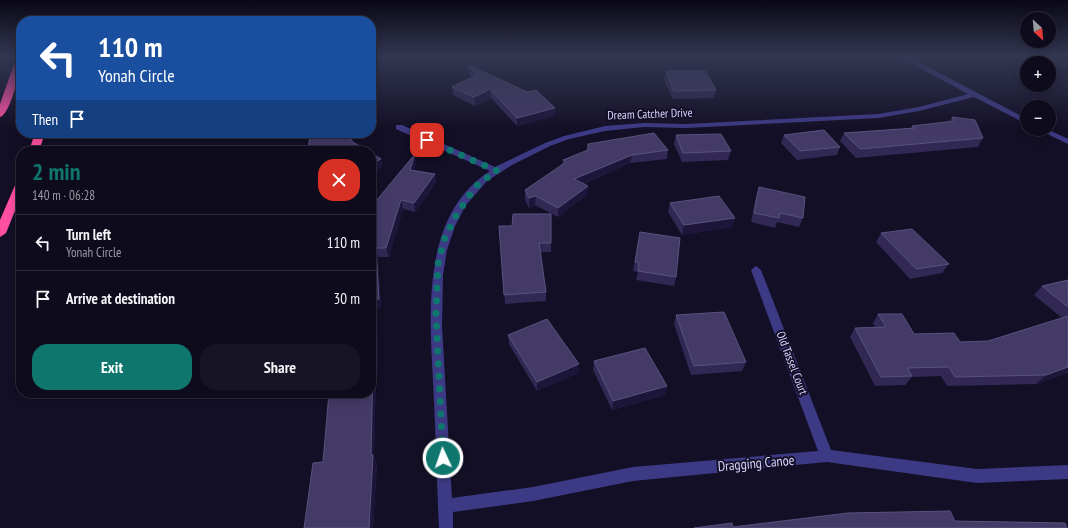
<!DOCTYPE html>
<meta charset="utf-8">
<style>
:root{--surface:#0e0b1c;--page:#171425;--text:#f1f3f6;--muted:#9b9ba3;--line:#2e2b3b;--accent:#0f766e}
body{margin:0;font-family:"PT Sans Narrow",sans-serif;background:var(--page);color:var(--text);height:100vh;display:flex;flex-direction:column;font-size:15px;white-space:nowrap}
*{box-sizing:border-box;margin:0}
p{font-size:13px;color:var(--muted)}
.icon{flex:none;width:22px;height:22px;fill:none;stroke:currentColor;stroke-width:2;stroke-linecap:round;stroke-linejoin:round}
.map{position:relative;flex:1;overflow:hidden}
.panel{position:absolute;left:16px;top:146px;width:360px;height:252px;display:flex;flex-direction:column;background:var(--surface);border-radius:16px;box-shadow:0 2px 10px #0003,0 0 0 1px var(--line)}
.panel>*{flex:none}
.hud{position:absolute;left:16px;top:16px;width:360px;height:122px;border-radius:16px;box-shadow:0 2px 10px #0003,0 0 0 1px var(--line);background:#1a4fa0;color:#fff;overflow:hidden}
.needle{width:26px;rotate:154deg}
.controls{position:absolute;left:1020px;top:12px;display:grid;gap:8px}
.controls a{display:grid;place-items:center;width:36px;height:36px;border-radius:50%;background:var(--surface);box-shadow:0 2px 10px #0003,0 0 0 1px var(--line);font-size:20px}
.pin{position:absolute;display:grid;place-items:center;width:34px;height:34px;color:#fff;margin:-17px;border-radius:8px;box-shadow:0 2px 6px #0006}
.me{position:absolute;width:44px;margin:-22px;rotate:357deg;stroke-linejoin:round;filter:drop-shadow(0 0 3px #0008)}
.turn{display:flex;align-items:center;gap:14px;height:84px;padding:0 16px;font-size:18px}
.turn .icon{width:52px;height:52px;stroke-width:2.5}
.turn b{display:block;font-size:28px;line-height:34px}
.then{display:flex;align-items:center;height:38px;padding:0 16px;background:#0003;gap:8px;font-size:15px}
.round{display:grid;place-items:center;flex:none;width:42px;height:42px;border-radius:16px;background:var(--page)}
.summary{display:flex;align-items:center;justify-content:space-between;height:68px;padding:0 16px}
h1{font-size:24px;font-weight:800;line-height:30px;color:var(--accent)}
.action{display:flex;gap:8px;margin-top:auto;padding:8px 16px}
.action a{flex:1;height:46px;border-radius:16px;background:var(--accent);color:#fff;font-size:16px;font-weight:800;line-height:46px;text-align:center}
.action a+a{background:var(--page);color:var(--text)}
ul{padding:0;list-style:none}
li{display:flex;align-items:center;gap:12px;height:56px;padding:0 16px;border-top:1px solid var(--line)}
li div{flex:1}
li b{display:block;font-size:15px}
li em{font-style:normal}
.map>svg:first-child{display:block}
</style>
<div class="map">
<svg width="1068" height="528" viewBox="0 0 1068 528">
<rect width="100%" height="100%" fill="#130f26"/>
<g fill="none" stroke-linecap="round" stroke-linejoin="round">
<path fill="#0c2248" fill-rule="evenodd" d="M 576,56 L 601,56 L 599,57 Z
M 1010,56 L 1020,56 L 1046,63 L 1038,63 Z
M 1048,63 L 1049,63 L 1068,65 L 1068,67 L 1049,65 L 1049,63 Z"/>
<path fill="#3d3a85" fill-rule="evenodd" d="M 898,56 L 907,56 L 1027,119 L 1027,124 L 974,97 L 919,111 L 878,118 L 686,128 L 644,127 L 605,131 L 569,139 L 550,146 L 512,165 L 487,181 L 466,205 L 455,226 L 447,250 L 443,275 L 442,326 L 452,498 L 533,487 L 633,467 L 818,451 L 751,270 L 756,266 L 761,270 L 831,450 L 977,469 L 1068,465 L 1068,479 L 977,483 L 827,462 L 633,481 L 533,501 L 453,512 L 453,528 L 439,528 C 437,486 436,443 434,401 C 431,327 416,218 490,171 L 396,129 L 396,125 L 402,125 L 495,167 L 545,143 L 564,136 L 605,126 L 644,123 L 686,124 L 878,114 L 919,107 L 968,94 Z
M 1037,129 L 1047,129 L 1068,139 L 1068,144 Z"/>
<path fill="#ff4fa3" fill-rule="evenodd" d="M 17,56 L 21,56 C 21,68 11,114 0,117 L 0,104 Z
M 35,133 L 45,133 L 39,151 L 29,151 Z
M 21,180 L 21,196 L 6,233 L 0,237 L 0,220 L 16,183 Z"/>
</g>
<path fill="#312854" d="M 468,66 L 555,108 L 554,116 L 517,126 L 491,98 L 475,106 L 453,95 L 452,87 L 472,78 L 469,74 Z
M 666,71 L 716,90 L 714,98 L 673,99 L 664,80 Z
M 952,117 L 983,138 L 978,147 L 856,158 L 840,141 L 844,133 L 911,128 L 912,126 L 949,122 Z
M 676,135 L 731,151 L 728,160 L 682,162 L 674,144 Z
M 784,135 L 840,147 L 837,155 L 797,160 L 781,143 Z
M 588,144 L 668,150 L 667,159 L 630,163 L 584,184 L 588,186 L 587,195 L 558,217 L 535,205 L 529,208 L 525,200 L 525,190 L 562,165 L 563,160 L 587,150 Z
M 416,163 L 414,170 L 435,174 L 436,183 L 415,212 L 403,209 L 389,257 L 378,257 L 381,308 L 377,309 L 378,372 L 376,373 L 374,458 L 377,463 L 373,528 L 304,528 L 323,462 L 371,207 Z
M 759,187 L 803,218 L 799,227 L 777,222 L 775,228 L 751,222 L 756,196 Z
M 670,203 L 735,218 L 732,227 L 682,235 L 668,212 Z
M 499,226 L 551,243 L 551,252 L 541,252 L 546,292 L 546,301 L 505,304 Z
M 640,232 L 676,277 L 674,286 L 636,280 L 638,272 L 633,271 Z
M 881,233 L 949,264 L 942,273 L 910,279 L 876,242 Z
M 1068,280 L 1068,373 L 1036,384 L 947,386 L 941,376 L 912,377 L 905,385 L 875,386 L 850,337 L 855,328 L 875,327 L 873,323 L 878,314 L 914,334 L 960,342 L 988,341 L 1062,318 L 1034,295 L 1042,286 Z
M 676,315 L 746,362 L 742,371 L 691,375 L 674,324 Z
M 508,335 L 578,373 L 537,391 L 509,344 Z
M 594,361 L 667,386 L 665,395 L 612,410 L 593,370 Z"/>
<path fill="#1d163a" d="M 490,89 L 491,98 L 475,106 L 474,97 Z
M 555,108 L 554,116 L 517,126 L 517,118 Z
M 352,133 L 355,133 L 353,149 L 351,141 Z
M 415,154 L 416,163 L 412,179 L 410,170 Z
M 632,155 L 630,163 L 574,188 L 574,179 Z
M 381,159 L 383,167 L 371,174 L 371,164 Z
M 435,174 L 436,183 L 415,212 L 414,203 Z
M 588,186 L 587,195 L 558,217 L 558,208 Z
M 536,196 L 535,205 L 529,208 L 529,198 Z
M 401,200 L 403,209 L 389,257 L 386,248 Z
M 735,218 L 732,227 L 682,235 L 684,225 Z
M 376,248 L 378,257 L 381,308 L 377,309 L 378,372 L 376,373 L 374,458 L 377,463 L 373,528 L 369,528 Z
M 579,364 L 578,373 L 537,391 L 537,382 Z
M 1068,367 L 1068,373 L 1036,384 L 1046,375 Z
M 667,386 L 665,395 L 612,410 L 613,401 Z"/>
<path fill="#433a66" stroke="#5a527e" d="M 468,66 L 471,66 L 527,92 L 536,90 L 555,108 L 517,118 L 490,89 L 474,97 L 452,87 L 477,75 Z
M 666,71 L 705,71 L 716,90 L 674,91 Z
M 952,117 L 975,120 L 983,138 L 860,149 L 844,133 L 915,128 L 912,126 L 954,121 Z
M 824,130 L 840,147 L 800,151 L 784,135 Z
M 311,133 L 352,133 L 351,141 L 368,151 L 307,151 Z
M 654,133 L 668,150 L 632,155 L 574,179 L 588,186 L 558,208 L 536,196 L 529,198 L 525,190 L 566,162 L 563,160 L 588,150 L 588,144 Z
M 721,134 L 731,151 L 683,153 L 676,135 Z
M 371,153 L 381,159 L 371,164 Z
M 415,154 L 410,170 L 435,174 L 414,203 L 401,200 L 386,248 L 376,248 L 379,299 L 375,300 L 375,363 L 373,364 L 371,455 L 373,455 L 369,528 L 304,528 L 313,463 L 323,462 L 329,393 L 371,393 L 371,207 Z
M 759,187 L 805,197 L 803,218 L 780,213 L 779,218 L 754,213 Z
M 719,196 L 735,218 L 684,225 L 670,203 Z
M 513,214 L 551,214 L 551,243 L 539,243 L 546,292 L 504,295 L 499,226 L 512,226 Z
M 912,229 L 949,264 L 916,269 L 881,233 Z
M 640,232 L 680,238 L 676,277 L 638,271 L 639,263 L 635,262 Z
M 1068,280 L 1068,307 L 1042,286 Z
M 724,312 L 746,362 L 694,366 L 676,315 Z
M 878,314 L 902,314 L 914,334 L 954,333 L 960,342 L 988,341 L 1068,316 L 1068,367 L 1046,375 L 955,377 L 949,367 L 907,368 L 912,376 L 881,377 L 855,328 L 886,327 Z
M 547,319 L 579,364 L 537,382 L 508,335 Z
M 645,348 L 667,386 L 613,401 L 594,361 Z
M 950,511 L 955,521 L 1065,523 L 1067,528 L 694,528 L 732,523 L 733,527 L 848,513 Z"/>
<linearGradient id="sky" x2="0" y2="1"><stop stop-color="#0a0815"/><stop offset="0.43" stop-color="#333752"/><stop offset="1" stop-color="#333752" stop-opacity="0"/></linearGradient>
<rect width="1068" height="130" fill="url(#sky)"/>
<g fill="none" stroke-linecap="round" stroke-linejoin="round">
<path stroke="#0f766e" stroke-width="7" stroke-dasharray="0 12.6" d="M 427,140 L 497,171 L 479,183 L 466,200 L 454,219 L 444,240 L 438,264 L 436,315 L 443,458"/>
</g>
<g text-anchor="middle" stroke-width="4" stroke-linejoin="round" paint-order="stroke">
<g font-size="12" fill="#d9d4ff" stroke="#130f26">
<text transform="translate(650 114) rotate(-2)" y="4">Dream Catcher Drive</text>
<text transform="translate(792 363) rotate(69)" y="4">Old Tassel Court</text>
</g>
<g font-size="14" fill="#d9d4ff" stroke="#130f26">
<text transform="translate(756 463) rotate(-5)" y="5">Dragging Canoe</text>
</g>
</g>
</svg>
<div class="controls">
<a><svg class="needle" viewBox="-14 -14 28 28"><path d="M0-13l5 13h-10z" fill="#e53935"/><path d="M0 13l5-13h-10z" fill="#9b9ba3"/></svg></a>
<a>+</a>
<a>−</a>
</div>
<div class="pin" style="left:427px;top:140px;background:#d93025"><svg class="icon" aria-label="arrive" viewBox="0 0 24 24"><path d="M6 21V4h12l-3 4 3 4H6"/></svg></div>
<svg class="me" style="left:443px;top:458px" viewBox="-20 -20 40 40"><circle r="17" fill="#0f766e" stroke="#fff" stroke-width="3"/><path d="M0-11L8 9 0 5-8 9z" fill="#fff"/></svg>
<div class="hud">
<div class="turn"><svg class="icon" aria-label="left" viewBox="0 0 24 24"><path d="M17 20v-9H6M10 6l-5 5 5 5"/></svg><div><b>110 m</b>Yonah Circle</div></div>
<div class="then">Then<svg class="icon" aria-label="arrive" viewBox="0 0 24 24"><path d="M6 21V4h12l-3 4 3 4H6"/></svg></div>
</div>
<section class="panel">
<div class="summary"><div><h1>2 min</h1><p>140 m · 06:28</p></div><a class="round" style="background:#d93025;color:#fff"><svg class="icon" aria-label="close" viewBox="0 0 24 24"><path d="M6 6l12 12M18 6L6 18"/></svg></a></div>
<ul>
<li><svg class="icon" aria-label="left" viewBox="0 0 24 24"><path d="M17 20v-9H6M10 6l-5 5 5 5"/></svg><div><b>Turn left</b><p>Yonah Circle</p></div><em>110 m</em></li>
<li><svg class="icon" aria-label="arrive" viewBox="0 0 24 24"><path d="M6 21V4h12l-3 4 3 4H6"/></svg><div><b>Arrive at destination</b></div><em>30 m</em></li>
</ul>
<div class="action"><a>Exit</a><a>Share</a></div>
</section>
</div>
